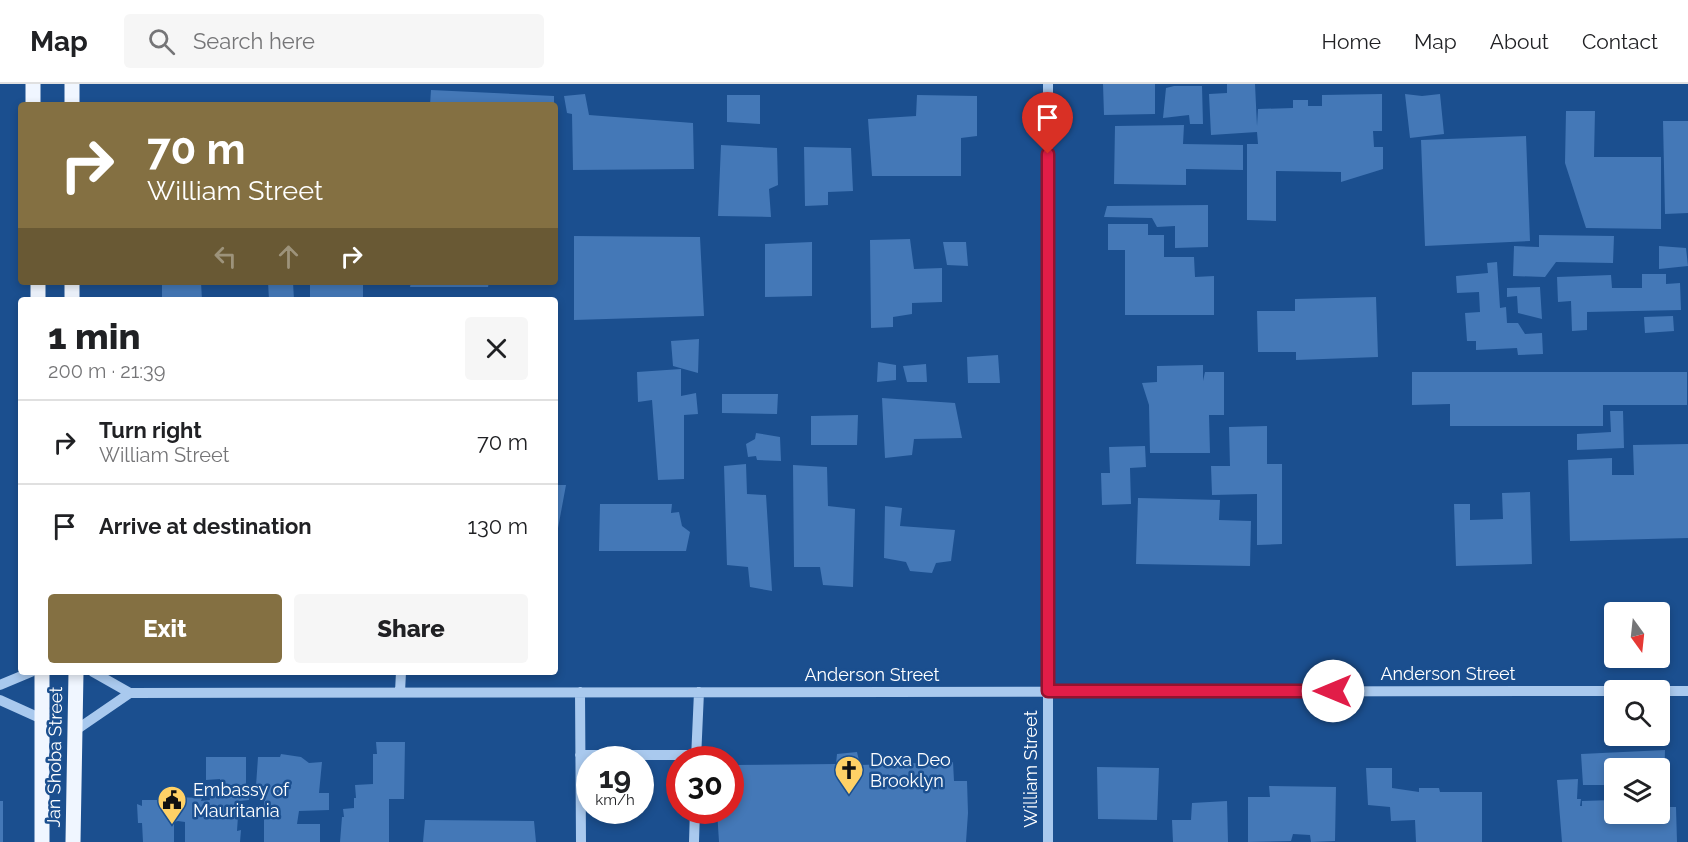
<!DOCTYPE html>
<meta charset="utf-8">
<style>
:root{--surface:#fff;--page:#f6f6f6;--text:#202124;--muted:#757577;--line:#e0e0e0;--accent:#847042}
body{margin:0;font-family:Raleway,sans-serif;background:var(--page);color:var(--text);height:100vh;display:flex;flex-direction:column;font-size:22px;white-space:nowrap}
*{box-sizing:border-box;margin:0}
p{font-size:20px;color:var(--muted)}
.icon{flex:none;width:33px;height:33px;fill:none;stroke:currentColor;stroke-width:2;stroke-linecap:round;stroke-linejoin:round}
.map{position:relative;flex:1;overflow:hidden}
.sheet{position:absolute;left:18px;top:213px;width:540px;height:378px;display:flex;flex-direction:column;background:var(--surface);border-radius:6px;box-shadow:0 3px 9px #0003}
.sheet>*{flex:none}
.guide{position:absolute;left:18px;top:18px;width:540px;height:183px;border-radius:6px;box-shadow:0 3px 9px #0003;background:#847042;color:#fff;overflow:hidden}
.needle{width:39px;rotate:165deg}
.controls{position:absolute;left:1604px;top:518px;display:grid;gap:12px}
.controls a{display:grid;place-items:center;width:66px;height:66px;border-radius:6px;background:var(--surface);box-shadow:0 3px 9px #0003;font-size:30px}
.speed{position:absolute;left:576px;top:662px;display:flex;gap:12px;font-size:30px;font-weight:700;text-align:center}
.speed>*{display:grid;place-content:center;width:78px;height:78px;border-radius:50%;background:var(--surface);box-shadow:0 3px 9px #0003;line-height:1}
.speed small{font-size:15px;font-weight:400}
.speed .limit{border:9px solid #d22;background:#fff;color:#111}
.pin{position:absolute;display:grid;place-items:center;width:51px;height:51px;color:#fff;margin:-62px -26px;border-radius:50% 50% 50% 0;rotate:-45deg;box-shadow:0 0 6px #0007}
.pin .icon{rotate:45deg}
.me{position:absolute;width:66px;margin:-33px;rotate:270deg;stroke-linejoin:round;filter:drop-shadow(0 0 4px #0008)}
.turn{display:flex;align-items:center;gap:21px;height:126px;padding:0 30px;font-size:27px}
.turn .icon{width:78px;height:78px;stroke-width:2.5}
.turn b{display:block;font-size:42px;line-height:51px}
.lanes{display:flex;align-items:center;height:57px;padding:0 30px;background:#0003;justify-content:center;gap:30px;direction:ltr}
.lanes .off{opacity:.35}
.round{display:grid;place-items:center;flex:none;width:63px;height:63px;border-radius:6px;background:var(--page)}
.summary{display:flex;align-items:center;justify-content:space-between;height:102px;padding:0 30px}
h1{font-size:36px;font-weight:800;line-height:45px}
.cta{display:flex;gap:12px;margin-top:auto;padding:12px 30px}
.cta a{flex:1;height:69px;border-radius:6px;background:var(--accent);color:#fff;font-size:24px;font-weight:800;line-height:69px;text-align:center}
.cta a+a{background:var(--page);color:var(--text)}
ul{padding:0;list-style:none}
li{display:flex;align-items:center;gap:18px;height:84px;padding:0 30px;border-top:2px solid var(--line)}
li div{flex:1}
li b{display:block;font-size:22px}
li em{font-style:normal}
header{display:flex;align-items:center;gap:36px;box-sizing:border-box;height:84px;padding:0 30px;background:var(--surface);border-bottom:2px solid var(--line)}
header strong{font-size:28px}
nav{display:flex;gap:33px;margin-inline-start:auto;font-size:21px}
.search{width:420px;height:54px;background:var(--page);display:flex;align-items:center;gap:15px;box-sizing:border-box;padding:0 21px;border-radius:6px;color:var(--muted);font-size:22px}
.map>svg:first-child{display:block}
</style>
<header>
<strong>Map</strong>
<div class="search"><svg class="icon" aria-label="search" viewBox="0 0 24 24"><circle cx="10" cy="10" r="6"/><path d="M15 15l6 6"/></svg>Search here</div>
<nav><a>Home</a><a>Map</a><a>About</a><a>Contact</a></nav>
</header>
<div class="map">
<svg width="1688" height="758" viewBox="0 0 1688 758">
<rect width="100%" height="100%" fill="#1b4f8f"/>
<path fill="#4478b7" d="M 1103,0 L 1155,0 L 1155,30 L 1104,31 Z
M 1227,0 L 1255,0 L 1257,42 L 1258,25 L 1293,24 L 1293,16 L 1308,16 L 1308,22 L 1322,22 L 1322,11 L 1382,10 L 1382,47 L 1373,47 L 1374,63 L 1383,63 L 1383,85 L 1341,98 L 1341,88 L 1276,87 L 1276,137 L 1247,136 L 1247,60 L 1258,60 L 1257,48 L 1211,51 L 1209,10 L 1227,9 Z
M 1174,2 L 1202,2 L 1203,40 L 1190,40 L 1189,31 L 1163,34 L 1166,4 Z
M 431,6 L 554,12 L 554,21 L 430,21 Z
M 585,10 L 589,31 L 693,39 L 694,85 L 573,86 L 572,30 L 567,29 L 564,12 Z
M 1405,10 L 1422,12 L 1440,10 L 1444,50 L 1410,54 Z
M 727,11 L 760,11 L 760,40 L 727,38 Z
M 917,11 L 977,12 L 977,52 L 961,54 L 961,92 L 872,92 L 868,35 L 916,32 Z
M 1566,27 L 1595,27 L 1594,73 L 1661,73 L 1661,145 L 1586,144 L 1565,79 Z
M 1663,37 L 1688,37 L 1688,129 L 1665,130 Z
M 1184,41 L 1183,60 L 1243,61 L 1243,86 L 1186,85 L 1186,101 L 1114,100 L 1115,42 Z
M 1526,52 L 1530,157 L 1425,162 L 1421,56 Z
M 721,61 L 777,64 L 778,101 L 769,105 L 771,133 L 718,132 Z
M 804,63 L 851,64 L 853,107 L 828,108 L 828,121 L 805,122 Z
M 1208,121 L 1208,163 L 1175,164 L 1175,142 L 1157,143 L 1152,134 L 1104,133 L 1107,122 Z
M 1108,140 L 1148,140 L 1148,151 L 1164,151 L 1164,173 L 1194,173 L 1195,193 L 1214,192 L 1214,231 L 1125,231 L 1125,166 L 1108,166 Z
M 1539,151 L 1614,152 L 1613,179 L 1556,178 L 1545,193 L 1513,192 L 1514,162 L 1539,163 Z
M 574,152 L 700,153 L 704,232 L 574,236 Z
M 910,155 L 914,185 L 942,184 L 942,218 L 912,219 L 912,230 L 893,233 L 893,243 L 871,244 L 870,156 Z
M 812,158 L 812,212 L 765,213 L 765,160 Z
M 943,158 L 966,158 L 968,182 L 947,181 Z
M 1659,162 L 1686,164 L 1688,182 L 1659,185 Z
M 1497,178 L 1500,224 L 1506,223 L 1507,239 L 1518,239 L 1525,250 L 1542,249 L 1543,270 L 1518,271 L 1517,264 L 1476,266 L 1476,257 L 1467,257 L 1465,229 L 1480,228 L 1479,208 L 1457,209 L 1456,192 L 1488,189 L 1487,179 Z
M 1642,190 L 1666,190 L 1666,200 L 1680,199 L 1681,226 L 1587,228 L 1587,246 L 1572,247 L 1571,217 L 1558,218 L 1557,193 L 1611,191 L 1612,204 L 1642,204 Z
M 162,198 L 201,198 L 202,216 L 162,216 Z
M 268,198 L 293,198 L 294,216 L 269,216 Z
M 310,198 L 363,198 L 363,216 L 310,216 Z
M 411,198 L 489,198 L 488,203 L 410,203 Z
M 1540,203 L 1542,235 L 1518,229 L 1517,212 L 1507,213 L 1507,204 Z
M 1376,213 L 1378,273 L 1296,276 L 1296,268 L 1258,268 L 1257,227 L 1295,227 L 1295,215 Z
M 1673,232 L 1674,247 L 1645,249 L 1644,233 Z
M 699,255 L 698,289 L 673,282 L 671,257 Z
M 998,271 L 1000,299 L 968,299 L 967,273 Z
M 878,278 L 896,281 L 896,296 L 877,298 Z
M 926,280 L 927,298 L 907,298 L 903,282 Z
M 1203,281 L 1203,297 L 1205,288 L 1224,288 L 1224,331 L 1209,331 L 1210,369 L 1150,369 L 1149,321 L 1142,299 L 1157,298 L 1157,282 Z
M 681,285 L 681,312 L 696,309 L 698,330 L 684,331 L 684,395 L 658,396 L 652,316 L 638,318 L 637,288 Z
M 1412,288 L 1687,288 L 1687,321 L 1603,321 L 1603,342 L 1450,342 L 1450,320 L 1412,321 Z
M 722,310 L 778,310 L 777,330 L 722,329 Z
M 882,314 L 955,319 L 962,354 L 914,355 L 912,371 L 885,374 Z
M 1610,327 L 1623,327 L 1624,364 L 1577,366 L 1577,350 L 1611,348 Z
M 858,331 L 857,361 L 811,361 L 811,332 Z
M 1267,342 L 1267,380 L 1282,380 L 1282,460 L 1257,461 L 1257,410 L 1212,411 L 1211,382 L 1230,382 L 1229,343 Z
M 756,349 L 780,353 L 781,377 L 757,376 L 756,372 L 748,373 L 746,360 L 755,355 Z
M 1688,360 L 1688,454 L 1570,457 L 1568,376 L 1612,374 L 1612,391 L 1634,391 L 1633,361 Z
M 1145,362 L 1146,383 L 1130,384 L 1131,420 L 1102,421 L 1101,389 L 1110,389 L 1109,363 Z
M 746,380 L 747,410 L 766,411 L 772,507 L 750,503 L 748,483 L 727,481 L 724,382 Z
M 793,381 L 827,383 L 828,422 L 855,425 L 853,503 L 823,501 L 820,483 L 794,483 Z
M 555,401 L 566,401 L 556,455 L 555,455 Z
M 1530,408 L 1532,480 L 1456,482 L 1454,420 L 1470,420 L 1470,436 L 1503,435 L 1502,409 Z
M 1138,414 L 1220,416 L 1219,436 L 1251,437 L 1250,482 L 1136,480 Z
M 600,420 L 672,420 L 671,429 L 679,428 L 682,442 L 690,448 L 686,467 L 599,467 Z
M 885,422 L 902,424 L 900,442 L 955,446 L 951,477 L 936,479 L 932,489 L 910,487 L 906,478 L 884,474 Z
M 376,658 L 405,658 L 404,715 L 389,715 L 389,758 L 340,758 L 342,733 L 344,733 L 343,725 L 354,724 L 354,714 L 356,714 L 355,701 L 373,700 L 373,670 L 377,670 Z
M 1665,666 L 1664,707 L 1659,707 L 1659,684 L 1614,684 L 1614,701 L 1583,701 L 1581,670 Z
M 857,668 L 860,681 L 953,678 L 954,697 L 967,697 L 968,729 L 966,758 L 719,758 L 717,726 L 730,726 L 730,681 L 836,680 L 837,670 Z
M 281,670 L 301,673 L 309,679 L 322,678 L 319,709 L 329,709 L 329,726 L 299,727 L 297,740 L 320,740 L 320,758 L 264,758 L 264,702 L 256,702 L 258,673 L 280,673 Z
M 206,673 L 246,673 L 246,701 L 221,701 L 220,695 L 206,696 Z
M 1097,683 L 1159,684 L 1157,736 L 1098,735 Z
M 1366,684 L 1392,684 L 1392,704 L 1419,708 L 1419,704 L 1439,704 L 1440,708 L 1482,708 L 1482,758 L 1416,758 L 1415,736 L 1391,737 L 1390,723 L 1368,721 Z
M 1578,695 L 1577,715 L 1581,715 L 1580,722 L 1582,722 L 1582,717 L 1614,716 L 1614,729 L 1659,729 L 1659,719 L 1664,718 L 1665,723 L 1676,723 L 1677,758 L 1562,758 L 1557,696 Z
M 1269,702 L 1336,703 L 1335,757 L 1311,758 L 1310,751 L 1293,750 L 1291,757 L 1248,758 L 1248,713 L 1270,713 Z
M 248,707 L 249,716 L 239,717 L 237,747 L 241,746 L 240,758 L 185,758 L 185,738 L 178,737 L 174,738 L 174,758 L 143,758 L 142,739 L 138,739 L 137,720 L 142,722 L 142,716 L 165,716 L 165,720 L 175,721 L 174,713 L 202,714 L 201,717 L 210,716 L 209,708 Z
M 0,717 L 3,717 L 3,758 L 0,758 Z
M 1227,717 L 1228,758 L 1173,758 L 1172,736 L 1191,736 L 1192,719 Z
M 425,736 L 534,737 L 536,758 L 423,758 Z"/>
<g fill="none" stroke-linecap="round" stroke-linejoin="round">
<path stroke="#a9c9ee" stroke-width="10" d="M 93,588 L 130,609 L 1614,607
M 0,601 L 31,588
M 1659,607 L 1688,607
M 400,608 L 401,588
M 580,608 L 581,758
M 0,616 L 42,635
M 76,646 L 130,609
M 580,671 L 696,671
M 696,675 L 699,608
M 694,758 L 695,726
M 1048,758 L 1048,0"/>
<path stroke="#f0f6ff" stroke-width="15" d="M 33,0 L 33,21
M 72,21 L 72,0
M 38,198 L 38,216
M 72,216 L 72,198
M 42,758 L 42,588
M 73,758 L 76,588"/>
</g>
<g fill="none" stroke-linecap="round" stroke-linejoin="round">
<g stroke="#92132f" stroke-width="15">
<path id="route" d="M 1048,70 L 1048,607 L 1333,607"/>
</g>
<use href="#route" stroke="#e11d48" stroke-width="10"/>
</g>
<defs>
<g id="church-pin" transform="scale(1.5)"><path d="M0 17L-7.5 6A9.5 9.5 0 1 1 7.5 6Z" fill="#ffd166" stroke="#1b4f8f"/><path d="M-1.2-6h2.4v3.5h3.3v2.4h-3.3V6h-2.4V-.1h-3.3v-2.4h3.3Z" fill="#111"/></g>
<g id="civic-pin" transform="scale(1.5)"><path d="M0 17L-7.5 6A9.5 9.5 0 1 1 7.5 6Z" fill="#ffd166" stroke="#1b4f8f"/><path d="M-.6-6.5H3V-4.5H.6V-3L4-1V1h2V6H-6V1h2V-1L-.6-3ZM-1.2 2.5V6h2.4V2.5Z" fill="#111"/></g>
</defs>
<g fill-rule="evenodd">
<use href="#church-pin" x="849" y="686"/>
<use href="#civic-pin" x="172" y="716"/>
</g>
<g text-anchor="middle" stroke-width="5" stroke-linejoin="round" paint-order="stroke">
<g font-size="18" fill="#fff" stroke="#1b4f8f">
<text x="1448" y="596">Anderson Street</text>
<text x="872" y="597">Anderson Street</text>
<text transform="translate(55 673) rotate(-89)" y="6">Jan Shoba Street</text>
<text transform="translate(1031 685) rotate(-90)" y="6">William Street</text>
</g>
<g font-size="18" fill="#fff" stroke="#1b4f8f" text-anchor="start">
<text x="870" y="682">Doxa Deo<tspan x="870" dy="21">Brooklyn</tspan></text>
<text x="193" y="712">Embassy of<tspan x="193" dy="21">Mauritania</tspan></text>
</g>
</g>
</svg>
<div class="controls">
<a><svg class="needle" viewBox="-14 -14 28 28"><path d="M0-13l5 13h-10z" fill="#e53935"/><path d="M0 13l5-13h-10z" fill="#757577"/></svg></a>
<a><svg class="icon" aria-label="search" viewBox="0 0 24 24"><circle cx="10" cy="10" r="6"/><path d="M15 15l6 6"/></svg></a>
<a><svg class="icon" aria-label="layers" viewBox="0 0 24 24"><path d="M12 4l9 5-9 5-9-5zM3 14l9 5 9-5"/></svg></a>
</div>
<div class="speed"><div>19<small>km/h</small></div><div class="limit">30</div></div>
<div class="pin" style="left:1048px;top:70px;background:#d93025"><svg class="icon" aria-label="arrive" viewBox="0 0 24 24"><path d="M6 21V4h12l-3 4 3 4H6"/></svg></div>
<svg class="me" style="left:1333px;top:607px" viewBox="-20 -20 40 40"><circle r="19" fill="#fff"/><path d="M0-13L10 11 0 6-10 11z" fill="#e11d48"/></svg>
<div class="guide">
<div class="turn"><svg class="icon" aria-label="right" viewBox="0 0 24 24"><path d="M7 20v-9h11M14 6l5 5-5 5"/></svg><div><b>70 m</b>William Street</div></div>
<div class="lanes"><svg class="icon off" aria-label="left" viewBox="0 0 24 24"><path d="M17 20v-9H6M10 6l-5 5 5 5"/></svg><svg class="icon off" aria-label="ahead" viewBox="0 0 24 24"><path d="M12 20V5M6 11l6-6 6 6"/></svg><svg class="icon" aria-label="right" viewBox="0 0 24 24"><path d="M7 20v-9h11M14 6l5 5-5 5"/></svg></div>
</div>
<section class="sheet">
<div class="summary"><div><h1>1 min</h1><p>200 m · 21:39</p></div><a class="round"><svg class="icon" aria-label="close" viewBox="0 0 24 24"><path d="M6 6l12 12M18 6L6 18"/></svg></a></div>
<ul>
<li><svg class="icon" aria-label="right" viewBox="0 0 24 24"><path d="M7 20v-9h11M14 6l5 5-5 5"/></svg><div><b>Turn right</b><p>William Street</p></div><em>70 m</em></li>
<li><svg class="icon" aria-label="arrive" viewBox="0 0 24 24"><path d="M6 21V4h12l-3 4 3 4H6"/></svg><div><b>Arrive at destination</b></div><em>130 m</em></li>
</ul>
<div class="cta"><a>Exit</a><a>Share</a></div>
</section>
</div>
